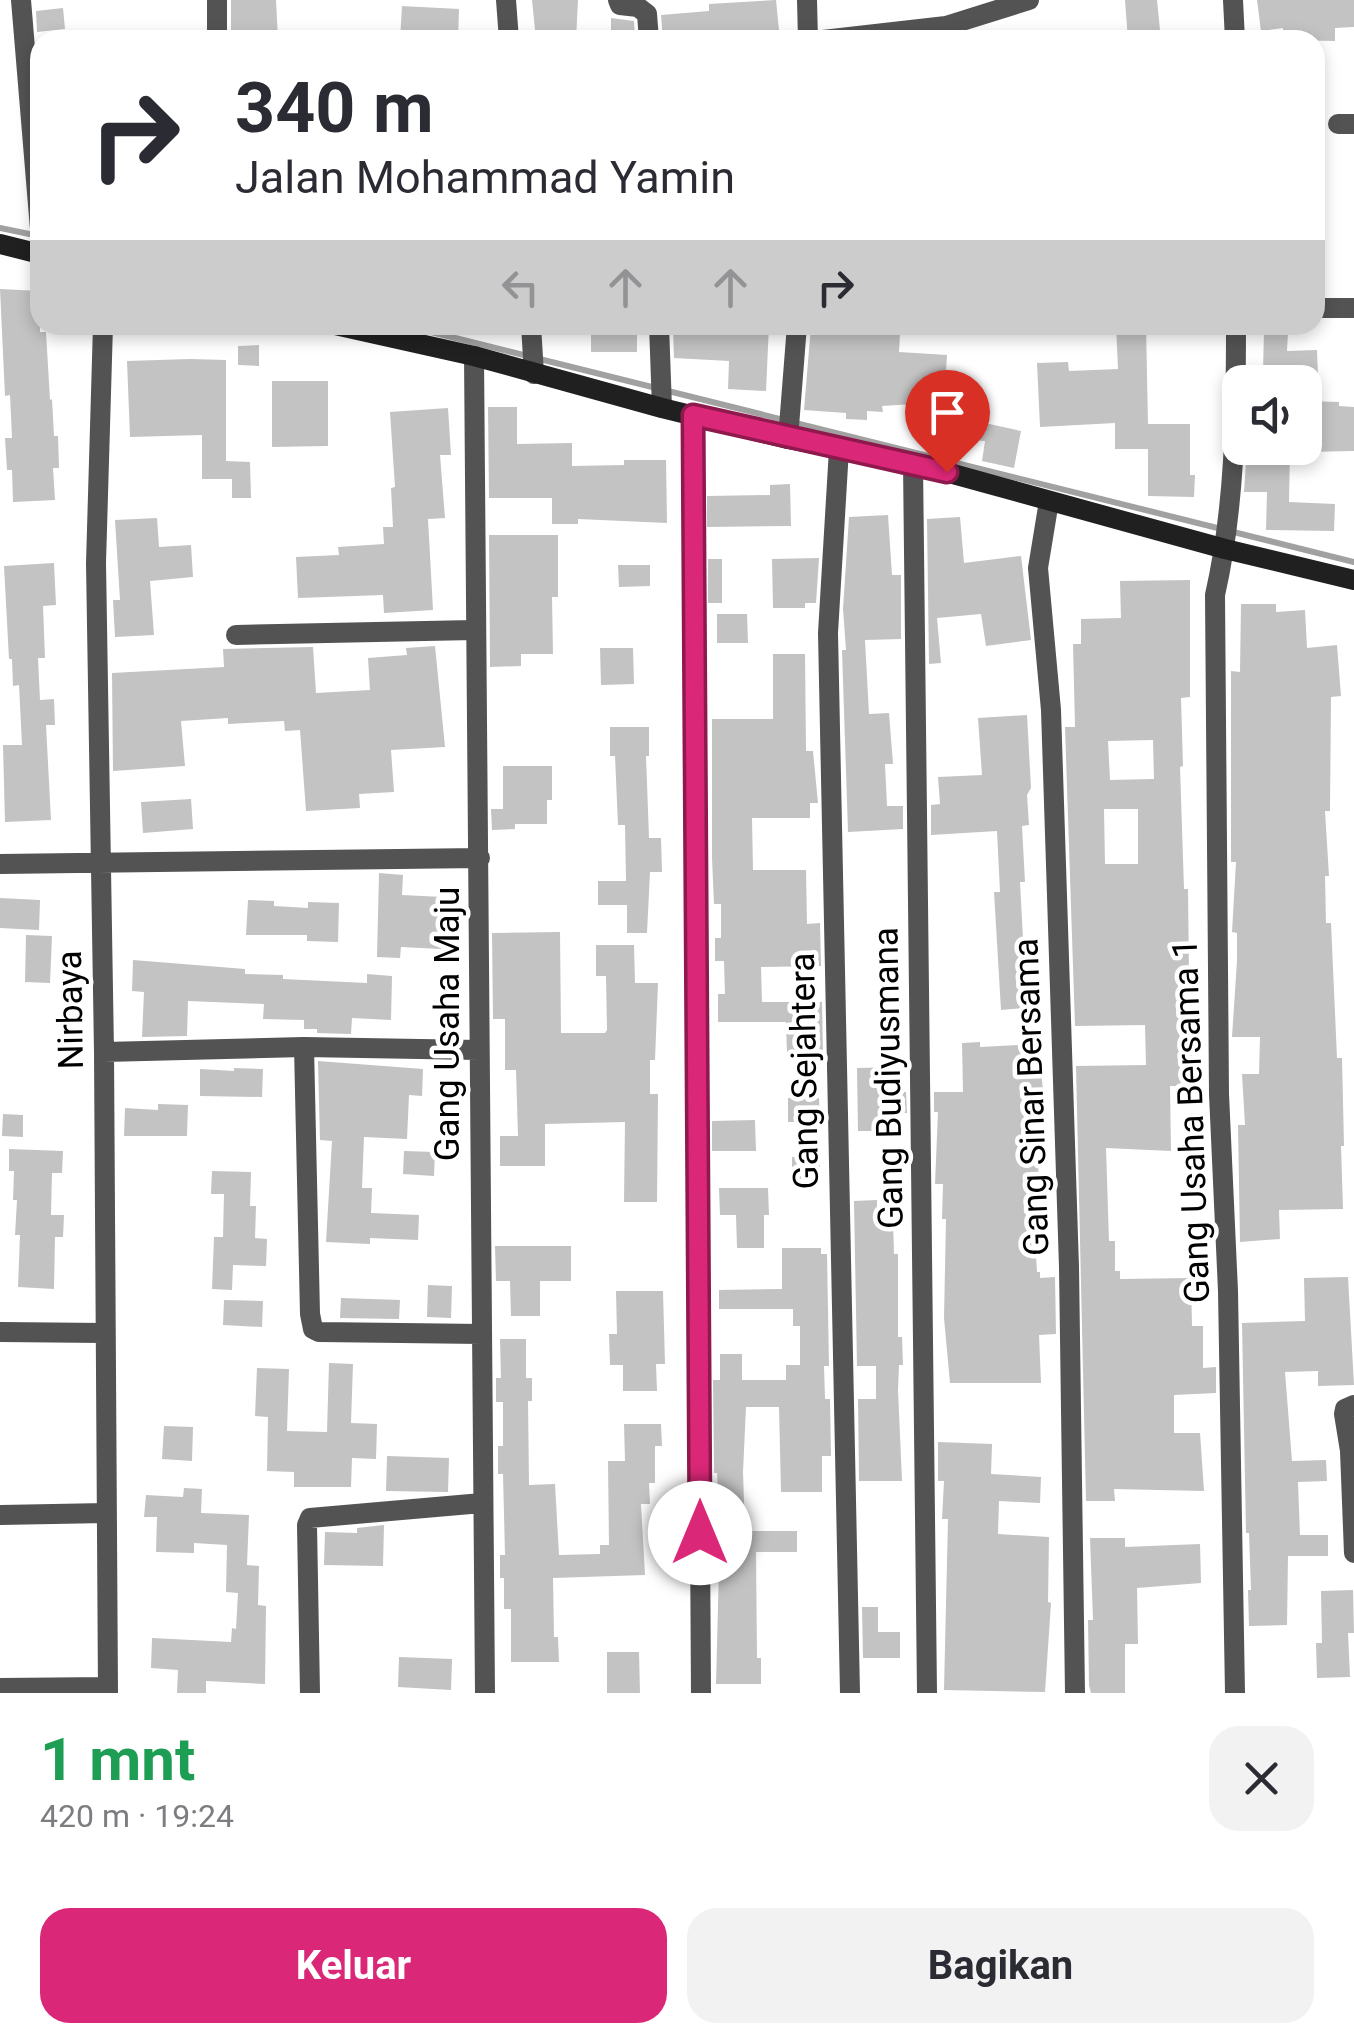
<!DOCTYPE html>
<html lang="id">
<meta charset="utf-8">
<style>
:root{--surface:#fff;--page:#f2f2f3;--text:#2b2b33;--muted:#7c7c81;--accent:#db2777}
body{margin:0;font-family:Roboto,sans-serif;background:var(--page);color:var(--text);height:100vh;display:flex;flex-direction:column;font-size:38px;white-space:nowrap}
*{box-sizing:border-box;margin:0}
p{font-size:32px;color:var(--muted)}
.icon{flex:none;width:55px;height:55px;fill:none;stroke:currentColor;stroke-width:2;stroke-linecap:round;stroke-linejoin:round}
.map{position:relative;height:1693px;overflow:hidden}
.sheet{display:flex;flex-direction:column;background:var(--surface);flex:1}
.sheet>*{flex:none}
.top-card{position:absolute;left:30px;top:30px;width:1295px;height:305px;border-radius:30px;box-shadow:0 5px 15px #0003;background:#fff;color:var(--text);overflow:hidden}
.controls{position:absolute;left:1222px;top:365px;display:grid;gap:20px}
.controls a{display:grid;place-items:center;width:100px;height:100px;border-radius:20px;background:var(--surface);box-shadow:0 5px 15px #0003;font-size:50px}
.pin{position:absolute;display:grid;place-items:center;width:85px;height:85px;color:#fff;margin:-102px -42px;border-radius:50% 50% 50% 0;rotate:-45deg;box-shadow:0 0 10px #0007}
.pin .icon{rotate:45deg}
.me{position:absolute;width:110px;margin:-55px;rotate:0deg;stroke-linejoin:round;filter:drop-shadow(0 0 8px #0008)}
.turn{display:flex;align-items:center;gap:35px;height:210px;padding:0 40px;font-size:45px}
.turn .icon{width:130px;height:130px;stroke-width:2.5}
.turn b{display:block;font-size:70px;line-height:85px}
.lanes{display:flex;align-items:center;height:95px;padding:0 40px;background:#0003;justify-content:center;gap:50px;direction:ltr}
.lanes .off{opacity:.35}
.round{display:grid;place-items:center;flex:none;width:105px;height:105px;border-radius:30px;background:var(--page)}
.head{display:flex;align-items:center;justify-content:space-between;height:170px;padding:0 40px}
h1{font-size:60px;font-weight:700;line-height:75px;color:#1e9e55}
.button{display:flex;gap:20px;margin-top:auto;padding:20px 40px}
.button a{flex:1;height:115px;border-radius:30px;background:var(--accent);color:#fff;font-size:40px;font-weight:700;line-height:115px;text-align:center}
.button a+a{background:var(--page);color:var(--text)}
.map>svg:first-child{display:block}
</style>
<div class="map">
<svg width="1354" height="1693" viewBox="0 0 1354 1693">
<rect width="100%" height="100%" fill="#fff"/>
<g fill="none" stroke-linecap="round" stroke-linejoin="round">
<path stroke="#a1a1a1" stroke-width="6" d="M 0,228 L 39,236
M 403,325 L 1354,562"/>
</g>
<path fill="#c3c3c3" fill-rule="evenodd" d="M 231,0 L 276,0 L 278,40 L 231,40 Z
M 532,0 L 578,0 L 576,40 L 536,40 Z
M 776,0 L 780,40 L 663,40 L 661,15 L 709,11 L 709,4 Z
M 1125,0 L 1157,0 L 1161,40 L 1128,40 Z
M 1257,0 L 1354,0 L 1354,27 L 1335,28 L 1335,41 L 1283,40 L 1283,28 L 1261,31 Z
M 402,6 L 459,9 L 458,40 L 400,40 Z
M 63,8 L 65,29 L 37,32 L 36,11 Z
M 611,18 L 634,21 L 635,40 L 611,40 Z
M 0,289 L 40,291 L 40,332 L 46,332 L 50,400 L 52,399 L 54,436 L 58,436 L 59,468 L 53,468 L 55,500 L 13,502 L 12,470 L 7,470 L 5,438 L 12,438 L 10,395 L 5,396 Z
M 733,325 L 769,325 L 766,391 L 728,389 L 729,361 L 674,358 L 673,328 L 733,332 Z
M 835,325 L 858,325 L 858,331 L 900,334 L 899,352 L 947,355 L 944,404 L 972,406 L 971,420 L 1021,431 L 1014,468 L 982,461 L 985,441 L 914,436 L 912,404 L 882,406 L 883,412 L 867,411 L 867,420 L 846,419 L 846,413 L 804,410 L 811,326 L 835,328 Z
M 1116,325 L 1146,325 L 1148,424 L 1190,424 L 1190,475 L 1195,475 L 1194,497 L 1148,496 L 1148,449 L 1115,449 L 1115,423 L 1040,427 L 1037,363 L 1068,362 L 1069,371 L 1118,369 Z
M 591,330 L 637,330 L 637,352 L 591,352 Z
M 1264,331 L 1288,332 L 1287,351 L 1317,350 L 1318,376 L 1293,376 L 1293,372 L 1263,371 Z
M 259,345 L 259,366 L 238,365 L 238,346 Z
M 190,359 L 226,360 L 226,461 L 250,462 L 251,498 L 232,498 L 232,479 L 202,479 L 202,435 L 130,437 L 127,361 Z
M 272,381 L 328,381 L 328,446 L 272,447 Z
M 1307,401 L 1339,402 L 1339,406 L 1354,407 L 1354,451 L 1306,452 Z
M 488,407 L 517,407 L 517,444 L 572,443 L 572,466 L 624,465 L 624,460 L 666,460 L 667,523 L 578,519 L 578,524 L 552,524 L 552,498 L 489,498 Z
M 448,408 L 451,455 L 440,455 L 445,518 L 428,519 L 433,610 L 384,613 L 383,595 L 298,598 L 296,557 L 339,555 L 338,547 L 384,544 L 383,527 L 393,527 L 391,488 L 395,487 L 390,412 Z
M 1247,448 L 1290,448 L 1289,502 L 1335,504 L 1334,531 L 1266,530 L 1267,492 L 1244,492 Z
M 790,484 L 791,526 L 707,527 L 707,496 L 770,495 L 770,485 Z
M 888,515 L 892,575 L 901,575 L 901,639 L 865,640 L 869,714 L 889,713 L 893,764 L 885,764 L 887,806 L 903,806 L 903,829 L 848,832 L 842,650 L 846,650 L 843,609 L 849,517 Z
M 960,517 L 964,563 L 1021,556 L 1031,640 L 986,646 L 981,614 L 937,618 L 941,663 L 929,664 L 927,519 Z
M 157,518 L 159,547 L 191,545 L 193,577 L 150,581 L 154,635 L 115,637 L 113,600 L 120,600 L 115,520 Z
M 489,535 L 558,535 L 558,597 L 552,597 L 553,654 L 521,654 L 521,666 L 490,667 Z
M 819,558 L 816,603 L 805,603 L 805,608 L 773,608 L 772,559 Z
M 708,559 L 722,559 L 722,603 L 708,603 Z
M 54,563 L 56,605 L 43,606 L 45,658 L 38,658 L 40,700 L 54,699 L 55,725 L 46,725 L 51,820 L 5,822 L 3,745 L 22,745 L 19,685 L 13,686 L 12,659 L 9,659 L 4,566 Z
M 618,565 L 650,565 L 650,586 L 619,587 Z
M 1190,580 L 1190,697 L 1181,698 L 1183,766 L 1180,767 L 1184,889 L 1188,889 L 1189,977 L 1178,977 L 1180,1051 L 1192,1050 L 1193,1086 L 1170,1086 L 1171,1151 L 1106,1148 L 1109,1241 L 1115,1241 L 1115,1271 L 1120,1271 L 1120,1279 L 1191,1278 L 1192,1326 L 1203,1326 L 1203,1368 L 1216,1367 L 1216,1393 L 1174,1395 L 1174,1433 L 1200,1433 L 1204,1491 L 1114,1489 L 1115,1501 L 1086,1501 L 1076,1066 L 1146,1065 L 1145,1025 L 1075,1026 L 1065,727 L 1075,727 L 1073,644 L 1081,644 L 1081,619 L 1121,618 L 1120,581 ZM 1153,740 L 1154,779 L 1110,780 L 1108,741 ZM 1104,809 L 1138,809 L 1138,864 L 1105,864 Z
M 1241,604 L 1276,604 L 1276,612 L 1305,610 L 1307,648 L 1337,645 L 1341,696 L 1331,697 L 1330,811 L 1325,811 L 1329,876 L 1325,876 L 1326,923 L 1331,923 L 1337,1058 L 1342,1058 L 1344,1146 L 1341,1146 L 1343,1209 L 1279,1210 L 1280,1239 L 1240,1242 L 1238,1125 L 1245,1125 L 1242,1074 L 1259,1074 L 1260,1037 L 1232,1037 L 1237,961 L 1237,933 L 1232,932 L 1236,862 L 1231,862 L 1231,671 L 1240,672 Z
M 717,614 L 747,614 L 748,643 L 717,643 Z
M 435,646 L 445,747 L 391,750 L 394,792 L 359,794 L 360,808 L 306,811 L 300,730 L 285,731 L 284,721 L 228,724 L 228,718 L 181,721 L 185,766 L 113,771 L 112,673 L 224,667 L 223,649 L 313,647 L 316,693 L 370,690 L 368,658 L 407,655 L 406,648 Z
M 600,648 L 633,648 L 634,684 L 601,685 Z
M 773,654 L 805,654 L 806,751 L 813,751 L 818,803 L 810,803 L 810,818 L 752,818 L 753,870 L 806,870 L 807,924 L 820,923 L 821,966 L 761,967 L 762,1002 L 822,1002 L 823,1054 L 787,1054 L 786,1022 L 718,1022 L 718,994 L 725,994 L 724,961 L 715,961 L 715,938 L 721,938 L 721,904 L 714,904 L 712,858 L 712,719 L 773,719 Z
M 1027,715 L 1031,788 L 1027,795 L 1029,825 L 1022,826 L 1025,882 L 1020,882 L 1023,939 L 1029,938 L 1031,980 L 1037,979 L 1038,1007 L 1001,1010 L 994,892 L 1000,892 L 997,831 L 931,835 L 931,805 L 940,804 L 938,777 L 982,775 L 978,718 Z
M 610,727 L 649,727 L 649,756 L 646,756 L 649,838 L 661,838 L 662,872 L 650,872 L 647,933 L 627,933 L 627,905 L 598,905 L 598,881 L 626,881 L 625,825 L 618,825 L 615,756 L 610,756 Z
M 503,766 L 552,766 L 552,800 L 547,800 L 547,824 L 515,824 L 515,829 L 492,830 L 491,809 L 503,809 Z
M 191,799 L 193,829 L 143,833 L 141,802 Z
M 379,873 L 403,875 L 402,895 L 443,897 L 441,949 L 401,947 L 400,958 L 377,957 Z
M 0,898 L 40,900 L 39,930 L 0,928 Z
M 248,900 L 274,901 L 274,906 L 308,908 L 308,902 L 339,903 L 338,942 L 307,941 L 307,935 L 246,935 Z
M 560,932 L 561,1033 L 605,1033 L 607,1030 L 606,976 L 596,976 L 596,945 L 634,945 L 635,983 L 658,983 L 655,1060 L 650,1060 L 650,1094 L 658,1094 L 657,1202 L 624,1202 L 625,1122 L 545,1124 L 545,1166 L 500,1166 L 500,1136 L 518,1136 L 516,1070 L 505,1070 L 505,1019 L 493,1019 L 492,933 Z
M 26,935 L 52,936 L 50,983 L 25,982 Z
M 133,960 L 245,969 L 245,974 L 283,975 L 283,979 L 367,983 L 367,974 L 392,976 L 391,1020 L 352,1018 L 351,1034 L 317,1033 L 317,1029 L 304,1029 L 304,1020 L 263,1019 L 264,1004 L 188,1001 L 187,1036 L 142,1037 L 144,992 L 132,991 Z
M 980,1042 L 980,1047 L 1038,1044 L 1043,1090 L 1037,1090 L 1039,1119 L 1035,1119 L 1041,1210 L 1038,1210 L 1039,1238 L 1035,1239 L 1037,1272 L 1040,1272 L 1040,1278 L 1055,1277 L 1056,1334 L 1039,1335 L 1041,1383 L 950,1383 L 944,1318 L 946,1219 L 942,1219 L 943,1184 L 935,1184 L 938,1112 L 934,1112 L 934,1092 L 963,1092 L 962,1043 Z
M 318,1061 L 423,1069 L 422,1096 L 409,1095 L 407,1139 L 364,1137 L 362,1188 L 372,1188 L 371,1213 L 419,1215 L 418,1240 L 370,1238 L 370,1244 L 326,1242 L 332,1141 L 320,1140 Z
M 900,1067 L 900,1092 L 906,1092 L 907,1113 L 900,1113 L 901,1131 L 858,1131 L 857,1068 Z
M 234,1068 L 263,1069 L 262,1097 L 200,1096 L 200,1069 L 234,1071 Z
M 788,1098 L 819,1098 L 820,1122 L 788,1122 Z
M 158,1104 L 188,1105 L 187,1136 L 124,1136 L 125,1108 L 158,1110 Z
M 3,1114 L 23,1115 L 23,1137 L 2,1136 Z
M 755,1120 L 756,1151 L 712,1151 L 712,1121 Z
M 9,1149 L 63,1151 L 62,1173 L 52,1173 L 51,1215 L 64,1215 L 63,1237 L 55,1237 L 54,1289 L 18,1287 L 20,1235 L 15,1235 L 17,1200 L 13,1200 L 14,1171 L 9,1171 Z
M 404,1151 L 435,1152 L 434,1176 L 403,1174 Z
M 792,1157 L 820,1157 L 820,1180 L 792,1180 Z
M 212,1171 L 251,1172 L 250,1206 L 256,1206 L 255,1238 L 267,1239 L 266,1266 L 233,1265 L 232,1290 L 212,1289 L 214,1237 L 223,1237 L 224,1194 L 211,1194 Z
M 719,1188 L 768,1188 L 769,1215 L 764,1215 L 764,1248 L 737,1248 L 736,1215 L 720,1215 Z
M 877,1200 L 877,1220 L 893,1220 L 894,1254 L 898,1254 L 898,1337 L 902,1337 L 903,1365 L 899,1365 L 898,1390 L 902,1481 L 859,1481 L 858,1399 L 876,1399 L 876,1366 L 857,1366 L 854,1201 Z
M 495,1246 L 571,1246 L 571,1281 L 540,1281 L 540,1316 L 511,1316 L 510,1281 L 496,1281 Z
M 782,1248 L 821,1248 L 821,1254 L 827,1254 L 829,1366 L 824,1366 L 825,1399 L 830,1399 L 831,1456 L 822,1456 L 822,1492 L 781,1492 L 779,1407 L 746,1407 L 743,1472 L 745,1531 L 797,1531 L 797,1552 L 756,1552 L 757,1658 L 761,1658 L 761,1684 L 716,1684 L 720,1531 L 717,1473 L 714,1473 L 713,1380 L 720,1380 L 720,1354 L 742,1354 L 742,1380 L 786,1380 L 786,1365 L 800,1365 L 800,1326 L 793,1326 L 793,1309 L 719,1309 L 719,1290 L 782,1289 Z
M 1348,1277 L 1354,1385 L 1318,1386 L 1318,1371 L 1285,1372 L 1292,1461 L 1326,1460 L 1327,1481 L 1298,1482 L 1300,1535 L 1328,1535 L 1328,1556 L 1288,1556 L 1287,1625 L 1249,1626 L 1248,1590 L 1251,1590 L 1249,1533 L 1246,1533 L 1242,1323 L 1305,1321 L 1304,1278 Z
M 428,1285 L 452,1286 L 451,1318 L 427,1317 Z
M 616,1291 L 663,1291 L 665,1364 L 656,1364 L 657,1391 L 623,1391 L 623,1365 L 610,1365 L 609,1334 L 617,1334 Z
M 341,1298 L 400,1300 L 399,1319 L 340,1318 Z
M 224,1300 L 263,1301 L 262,1327 L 223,1325 Z
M 500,1339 L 526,1339 L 526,1378 L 532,1378 L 532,1401 L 528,1401 L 529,1485 L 555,1484 L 559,1555 L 600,1554 L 600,1545 L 609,1545 L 608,1461 L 625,1461 L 624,1424 L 661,1424 L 662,1446 L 655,1446 L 655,1483 L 649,1483 L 650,1504 L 641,1504 L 645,1575 L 553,1578 L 554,1637 L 558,1637 L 559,1662 L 511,1662 L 511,1609 L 504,1609 L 504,1578 L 500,1578 L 500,1555 L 505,1555 L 503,1474 L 498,1474 L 498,1446 L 503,1446 L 503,1402 L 496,1402 L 496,1378 L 501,1378 Z
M 329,1363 L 353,1364 L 351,1423 L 377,1424 L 376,1459 L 352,1458 L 351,1487 L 294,1487 L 294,1472 L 267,1471 L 268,1417 L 255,1416 L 257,1368 L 289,1369 L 287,1431 L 327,1432 Z
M 164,1426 L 193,1427 L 192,1461 L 162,1459 Z
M 938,1442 L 992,1444 L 991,1474 L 1041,1477 L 1040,1503 L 999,1501 L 998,1534 L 1049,1537 L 1048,1602 L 1051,1603 L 1045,1692 L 944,1690 L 948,1519 L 942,1519 L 944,1481 L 938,1481 Z
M 387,1456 L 449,1458 L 448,1492 L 386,1491 Z
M 184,1488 L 202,1489 L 201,1513 L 249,1515 L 247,1565 L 259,1566 L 258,1605 L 266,1606 L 265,1684 L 206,1681 L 206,1693 L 177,1693 L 178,1670 L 151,1668 L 152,1638 L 231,1642 L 232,1628 L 236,1629 L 238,1593 L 226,1592 L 227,1545 L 194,1543 L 194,1553 L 156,1552 L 157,1517 L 144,1517 L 146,1495 L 183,1497 Z
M 384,1525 L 383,1566 L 324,1565 L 325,1532 L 357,1533 L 357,1528 Z
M 1090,1538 L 1125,1538 L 1125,1547 L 1200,1544 L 1201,1583 L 1137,1588 L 1138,1644 L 1125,1644 L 1125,1693 L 1091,1693 L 1089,1685 L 1088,1620 L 1093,1620 Z
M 1353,1590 L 1354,1633 L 1348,1633 L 1350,1677 L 1317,1678 L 1316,1643 L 1322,1643 L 1321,1591 Z
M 862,1607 L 878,1607 L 878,1632 L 900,1632 L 900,1658 L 863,1658 Z
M 607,1652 L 639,1652 L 640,1693 L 607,1693 Z
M 399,1657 L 452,1659 L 451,1690 L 398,1687 Z"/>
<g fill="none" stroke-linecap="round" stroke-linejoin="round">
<path stroke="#535353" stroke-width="20" d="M 21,0 L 40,229
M 217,0 L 217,40
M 506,0 L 509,40
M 618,0 L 620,5 L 638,7 L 647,14 L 649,40
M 807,0 L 808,40
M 1233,0 L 1235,40
M 823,40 L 946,26 L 1029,0
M 1338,124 L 1354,124
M 1315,308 L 1354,308
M 103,325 L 96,563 L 104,1052 L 108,1693
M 531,325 L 534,374
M 659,325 L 662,408
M 474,356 L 485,1693
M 693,415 L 701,1693
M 788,439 L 797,325
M 839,449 L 828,633 L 850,1693
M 913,463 L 927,1693
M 1049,501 L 1038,568 L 1051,710 L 1069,1267 L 1075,1693
M 236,635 L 474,630
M 0,864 L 480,858
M 304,1047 L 310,1314 L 313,1329 L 319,1332 L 482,1334
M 104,1052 L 304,1047 L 478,1050
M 0,1332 L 104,1333
M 1354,1405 L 1345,1409 L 1344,1414 L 1350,1451 L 1354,1553
M 0,1515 L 106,1513
M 0,1688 L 108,1687
M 310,1693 L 307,1525 L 310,1518 L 482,1503
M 1235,1693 L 1228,1291 L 1219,1094 L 1215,595 C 1235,507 1236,415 1236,325"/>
<path stroke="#202020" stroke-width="20" d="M 0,244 L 40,254
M 335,325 L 474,356 L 662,408 L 788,439 L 913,463 L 1225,549 L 1354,580"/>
</g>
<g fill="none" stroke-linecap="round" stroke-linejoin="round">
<g stroke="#8e194d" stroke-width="25">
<path id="route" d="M 700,1533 L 693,415 L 947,472"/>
</g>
<use href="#route" stroke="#db2777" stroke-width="18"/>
</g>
<g text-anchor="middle" stroke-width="9" stroke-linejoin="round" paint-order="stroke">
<g font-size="35" fill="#000" stroke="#fff">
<text transform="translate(70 1010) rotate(-91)" y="12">Nirbaya</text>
<text transform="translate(447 1024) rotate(-90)" y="12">Gang Usaha Maju</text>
<text transform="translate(804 1071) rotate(-91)" y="12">Gang Sejahtera</text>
<text transform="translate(888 1078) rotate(-91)" y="12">Gang Budiyusmana</text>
<text transform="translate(1031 1097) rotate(-92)" y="12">Gang Sinar Bersama</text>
<text transform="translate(1191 1121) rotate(-92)" y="12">Gang Usaha Bersama 1</text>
</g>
</g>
</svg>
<div class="controls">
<a><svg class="icon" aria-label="sound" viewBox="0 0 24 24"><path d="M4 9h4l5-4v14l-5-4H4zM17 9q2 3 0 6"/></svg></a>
</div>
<div class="pin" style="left:947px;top:472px;background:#d93025"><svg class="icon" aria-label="arrive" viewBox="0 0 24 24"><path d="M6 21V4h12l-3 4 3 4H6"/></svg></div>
<svg class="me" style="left:700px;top:1533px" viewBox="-20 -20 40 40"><circle r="19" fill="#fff"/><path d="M0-13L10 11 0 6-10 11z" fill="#db2777"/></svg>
<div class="top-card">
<div class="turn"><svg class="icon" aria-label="right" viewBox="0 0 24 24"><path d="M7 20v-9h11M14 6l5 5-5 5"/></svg><div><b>340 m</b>Jalan Mohammad Yamin</div></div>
<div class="lanes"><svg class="icon off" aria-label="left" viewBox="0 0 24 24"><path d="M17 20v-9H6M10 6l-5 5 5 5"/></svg><svg class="icon off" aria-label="ahead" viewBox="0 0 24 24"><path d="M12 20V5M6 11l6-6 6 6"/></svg><svg class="icon off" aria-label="ahead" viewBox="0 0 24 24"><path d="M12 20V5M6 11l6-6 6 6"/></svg><svg class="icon" aria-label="right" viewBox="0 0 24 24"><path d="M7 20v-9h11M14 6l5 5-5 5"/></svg></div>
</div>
</div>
<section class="sheet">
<div class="head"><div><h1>1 mnt</h1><p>420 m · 19:24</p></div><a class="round"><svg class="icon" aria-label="close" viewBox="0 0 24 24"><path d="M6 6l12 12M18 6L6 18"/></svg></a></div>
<div class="button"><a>Keluar</a><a>Bagikan</a></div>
</section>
